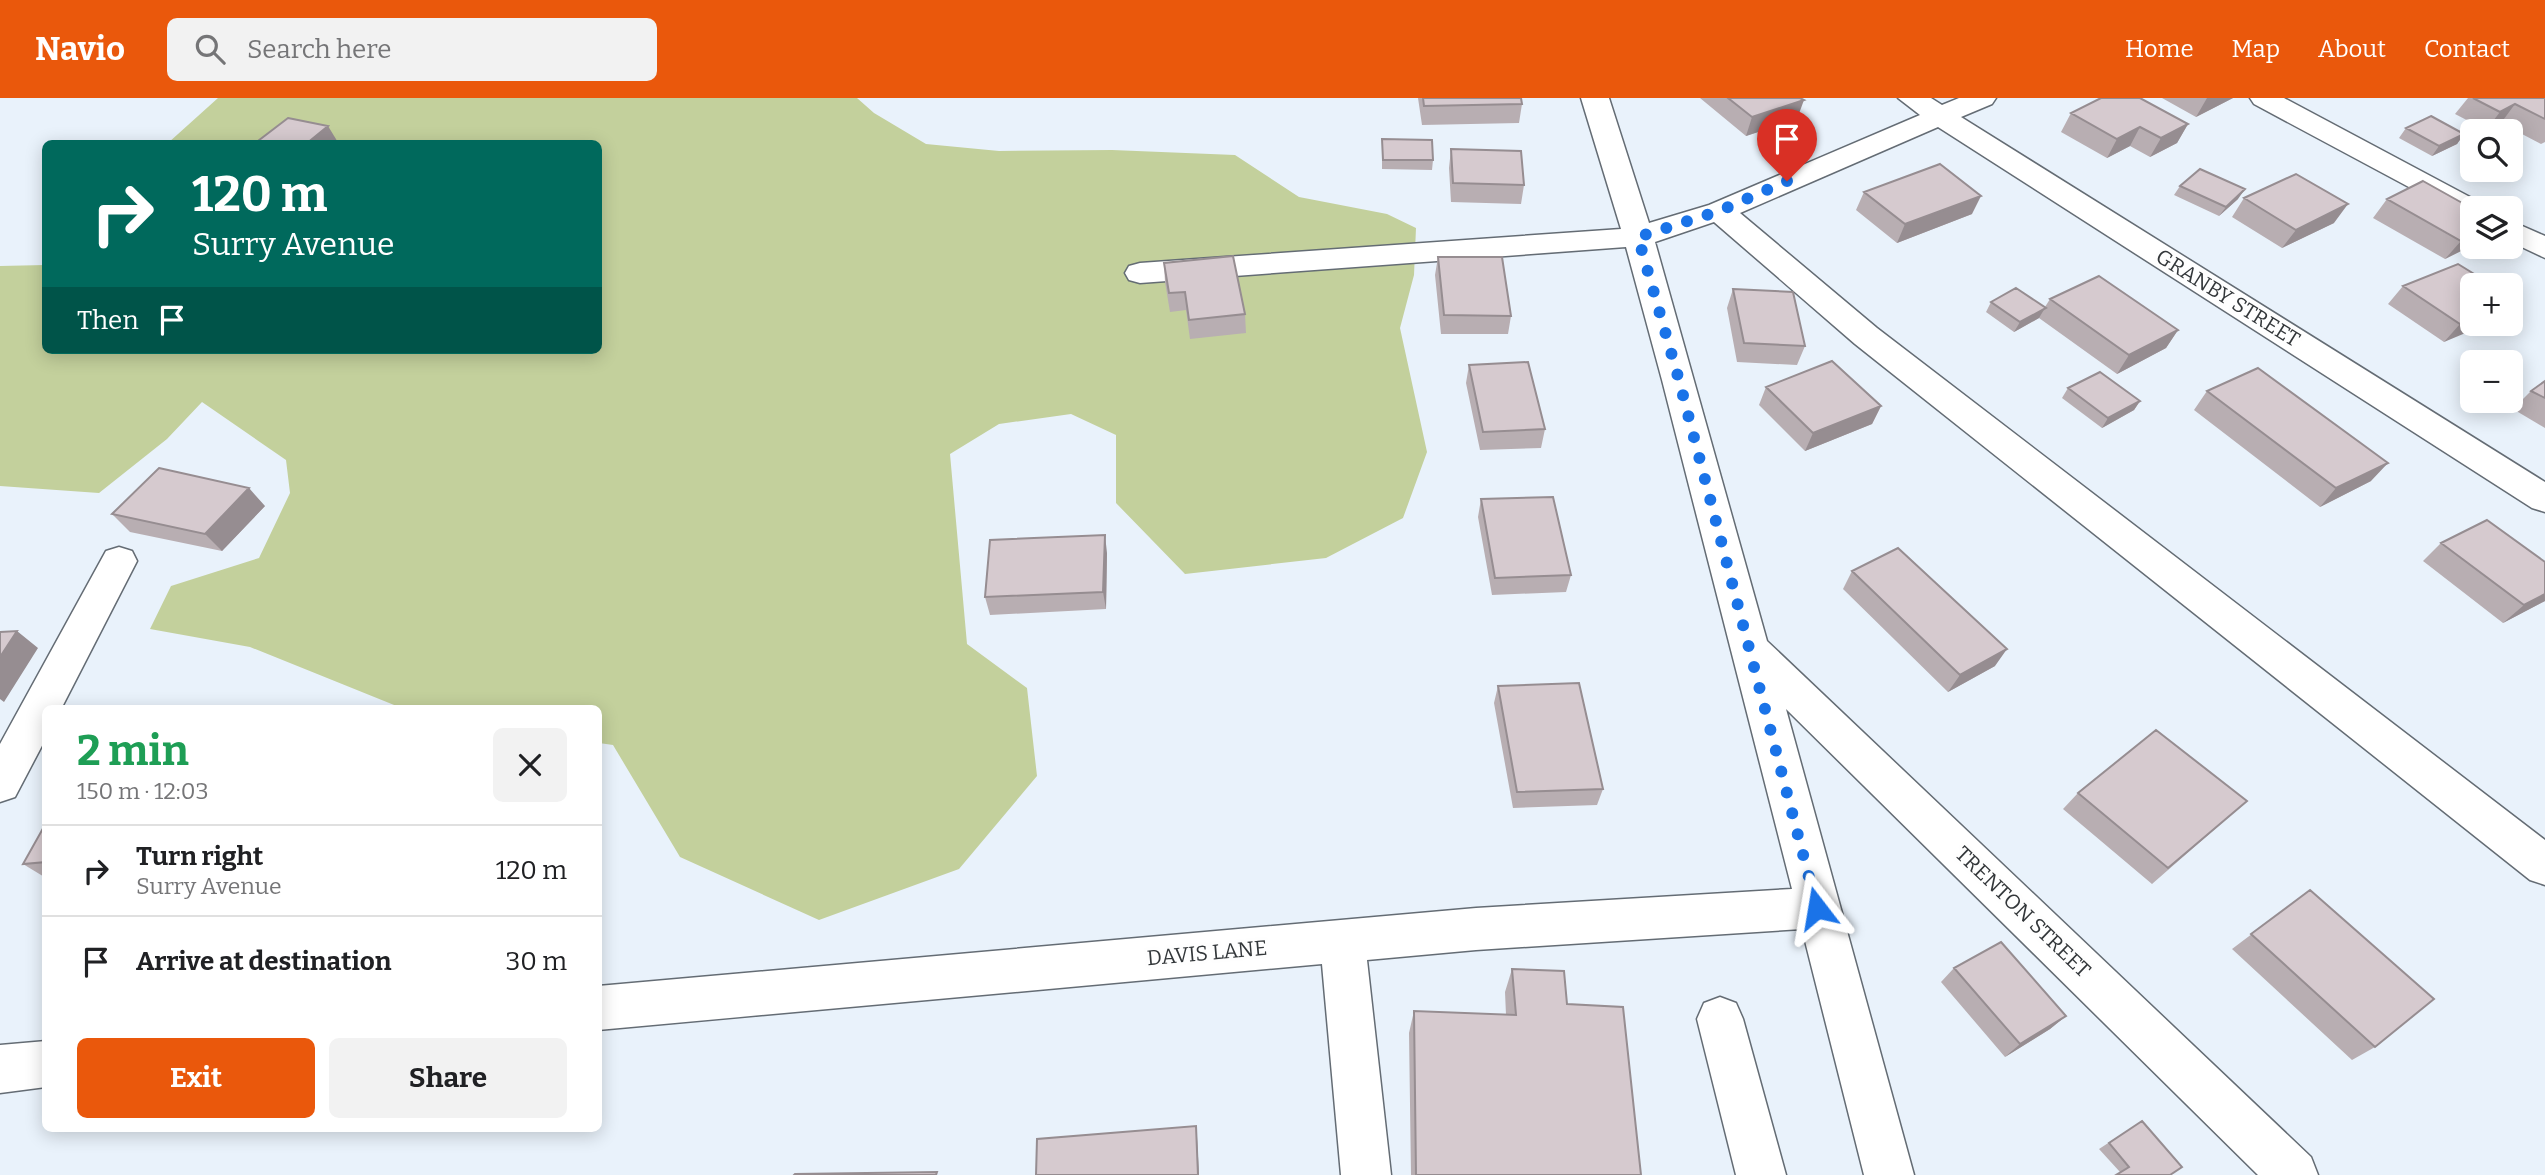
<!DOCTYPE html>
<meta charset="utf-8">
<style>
:root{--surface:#fff;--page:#f2f2f2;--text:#202124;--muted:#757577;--line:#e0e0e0;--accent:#ea580c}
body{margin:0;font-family:Bitter,serif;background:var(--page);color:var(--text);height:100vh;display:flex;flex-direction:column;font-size:26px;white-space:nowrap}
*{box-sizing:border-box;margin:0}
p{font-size:23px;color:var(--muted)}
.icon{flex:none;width:38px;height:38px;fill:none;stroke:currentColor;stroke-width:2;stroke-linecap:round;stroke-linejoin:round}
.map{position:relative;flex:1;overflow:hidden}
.panel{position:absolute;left:42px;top:607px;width:560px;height:427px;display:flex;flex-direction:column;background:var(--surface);border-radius:10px;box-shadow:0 4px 18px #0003}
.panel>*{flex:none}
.hud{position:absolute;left:42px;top:42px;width:560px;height:214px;border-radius:10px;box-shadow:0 4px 18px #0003;background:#00695c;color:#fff;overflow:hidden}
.controls{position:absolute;left:2460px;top:21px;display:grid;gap:14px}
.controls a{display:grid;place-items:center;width:63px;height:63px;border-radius:10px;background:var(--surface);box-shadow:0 4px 18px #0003;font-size:35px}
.pin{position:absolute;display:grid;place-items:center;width:60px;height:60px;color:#fff;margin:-72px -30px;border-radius:50% 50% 50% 0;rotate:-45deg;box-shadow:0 0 7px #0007}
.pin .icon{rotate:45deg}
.me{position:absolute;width:77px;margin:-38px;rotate:346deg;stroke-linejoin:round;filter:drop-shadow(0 0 5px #0008)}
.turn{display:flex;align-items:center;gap:24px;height:147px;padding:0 35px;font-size:32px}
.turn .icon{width:91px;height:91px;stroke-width:2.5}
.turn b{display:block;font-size:49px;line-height:60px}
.then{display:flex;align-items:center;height:66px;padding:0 35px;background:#0003;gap:14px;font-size:26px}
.round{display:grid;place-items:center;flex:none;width:74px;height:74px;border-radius:10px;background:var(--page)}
.head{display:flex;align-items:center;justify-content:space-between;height:119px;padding:0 35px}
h1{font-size:42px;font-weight:700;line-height:52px;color:#1e9e55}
.primary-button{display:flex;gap:14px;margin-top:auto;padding:14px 35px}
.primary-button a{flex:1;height:80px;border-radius:10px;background:var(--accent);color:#fff;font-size:28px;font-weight:700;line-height:80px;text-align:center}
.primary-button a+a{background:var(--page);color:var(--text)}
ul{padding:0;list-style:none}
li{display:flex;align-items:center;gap:21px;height:91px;padding:0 35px;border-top:2px solid var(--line)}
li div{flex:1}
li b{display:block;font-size:26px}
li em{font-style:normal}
header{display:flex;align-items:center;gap:42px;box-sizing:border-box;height:98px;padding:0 35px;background:var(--accent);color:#fff}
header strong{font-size:33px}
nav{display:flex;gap:38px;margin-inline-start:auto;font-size:24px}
.search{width:490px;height:63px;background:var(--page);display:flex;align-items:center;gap:18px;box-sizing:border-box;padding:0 24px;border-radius:10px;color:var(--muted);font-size:26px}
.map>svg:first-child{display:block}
</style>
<header>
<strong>Navio</strong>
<div class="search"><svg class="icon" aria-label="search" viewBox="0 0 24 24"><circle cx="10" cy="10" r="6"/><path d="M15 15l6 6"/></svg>Search here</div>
<nav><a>Home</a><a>Map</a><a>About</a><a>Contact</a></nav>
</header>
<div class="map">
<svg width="2545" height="1077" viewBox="0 0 2545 1077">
<rect width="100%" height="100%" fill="#e9f2fb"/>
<path fill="#c3d09c" d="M 218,0 L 857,0 L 874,15 L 926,46 L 999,53 L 1112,52 L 1235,57 L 1299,99 L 1387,116 L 1416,130 L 1414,177 L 1400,230 L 1427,354 L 1403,420 L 1326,460 L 1185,476 L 1116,405 L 1116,337 L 1071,316 L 999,326 L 950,356 L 967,546 L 1027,590 L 1037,678 L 959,771 L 819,822 L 680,759 L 613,647 L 599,645 L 598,611 L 404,611 L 250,549 L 150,531 L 171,488 L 259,460 L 290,395 L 286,362 L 202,304 L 167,341 L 99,395 L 0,388 L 0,168 L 45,167 L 46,252 L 598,252 L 598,46 L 168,45 Z"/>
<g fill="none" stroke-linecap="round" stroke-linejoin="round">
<g stroke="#646c74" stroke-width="3">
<path id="minor" d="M 1581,0 L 1609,0 L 1649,125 L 1709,107 L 1920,17 L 1898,0 L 1931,0 L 1942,7 L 1959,0 L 1996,0 L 1992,6 L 1961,19 L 2545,384 L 2545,414 L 2532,410 L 1938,29 L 1740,115 L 1877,230 L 2545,742 L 2545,787 L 2530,782 L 1855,246 L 1714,124 L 1655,144 L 1767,543 L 2311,1059 L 2318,1077 L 2258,1077 L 1786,611 L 1914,1077 L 1864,1077 L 1802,831 L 1476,852 L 1367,862 L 1391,1077 L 1341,1077 L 1322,866 L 598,932 L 598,888 L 1476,810 L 1792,791 L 1662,282 L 1626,149 L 1140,185 L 1129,182 L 1125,175 L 1129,168 L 1140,165 L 1621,131 Z
M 2250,0 L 2284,0 L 2483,106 L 2487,110 L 2473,110 L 2473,121 L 2463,118 L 2254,6 Z
M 2511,123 L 2545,138 L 2545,160 L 2511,144 Z
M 119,449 L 132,453 L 137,463 L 61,611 L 46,611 L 46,640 L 15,699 L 0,704 L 0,646 L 106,453 Z
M 1720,899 L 1736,905 L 1743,921 L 1786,1077 L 1736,1077 L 1697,921 L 1704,905 Z
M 46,943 L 46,989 L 0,995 L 0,947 Z"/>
</g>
<use href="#minor" fill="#fff" fill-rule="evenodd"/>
</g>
<path fill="#b8aeb2" d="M 1418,0 L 1521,0 L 1522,6 L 1519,25 L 1422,27 Z
M 1700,0 L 1800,0 L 1797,21 L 1746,38 Z
M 2162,0 L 2233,0 L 2196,19 Z
M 2468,0 L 2545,0 L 2545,44 L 2541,46 L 2501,25 L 2486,32 L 2455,16 Z
M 2071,15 L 2188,26 L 2177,45 L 2150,59 L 2130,48 L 2107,60 L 2061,34 Z
M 2406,30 L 2464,36 L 2457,46 L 2432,58 L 2399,40 Z
M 1382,41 L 1433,62 L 1432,72 L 1382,71 Z
M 1451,51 L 1524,87 L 1521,106 L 1451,104 L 1449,70 Z
M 2180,88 L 2238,101 L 2219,118 L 2174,97 Z
M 1864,94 L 1972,116 L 1897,145 L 1856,112 Z
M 2244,100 L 2334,125 L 2282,150 L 2232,119 Z
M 2387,101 L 2473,147 L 2445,161 L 2373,120 Z
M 1438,159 L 1511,218 L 1508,236 L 1441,236 L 1435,177 Z
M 1164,165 L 1245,216 L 1246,235 L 1190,241 L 1186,212 L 1170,214 L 1165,184 Z
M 2403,188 L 2473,226 L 2444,244 L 2388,206 Z
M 1733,191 L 1805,248 L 1797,267 L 1737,264 L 1727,210 Z
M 2050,201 L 2178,232 L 2166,250 L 2117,276 L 2039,220 L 2014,234 L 1986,214 L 1991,204 L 2045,209 Z
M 1469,267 L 1545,331 L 1541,350 L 1480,352 L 1466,285 Z
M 2545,283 L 2545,330 L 2513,311 L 2531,293 Z
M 1766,289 L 1881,308 L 1872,326 L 1805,353 L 1759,307 Z
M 2068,290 L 2140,303 L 2134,312 L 2102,330 L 2062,300 Z
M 2207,293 L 2371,383 L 2320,409 L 2194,312 Z
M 1481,401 L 1571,477 L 1566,494 L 1492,497 L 1478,419 Z
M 265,408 L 222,453 L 130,434 L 112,416 Z
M 2441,445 L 2545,464 L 2545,503 L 2503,525 L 2423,463 Z
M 1107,455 L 1106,511 L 990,517 L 985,499 Z
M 1852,473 L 1995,568 L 1948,594 L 1843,491 Z
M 1498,588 L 1603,691 L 1597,707 L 1513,710 L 1494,605 Z
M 2078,695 L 2247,703 L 2152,786 L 2063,711 Z
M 46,725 L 46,780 L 23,766 Z
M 2310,792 L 2375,949 L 2352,962 L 2232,851 Z
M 1954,870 L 2066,918 L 2050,931 L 2005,959 L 1941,884 Z
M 1512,871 L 1567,906 L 1641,1077 L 1411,1077 L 1409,935 L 1414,913 L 1506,917 L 1505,894 Z
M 2142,1023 L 2170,1077 L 2120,1074 L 2099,1051 Z"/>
<path fill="#968d91" d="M 2207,0 L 2233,0 L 2196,19 Z
M 1804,2 L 1797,21 L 1746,38 L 1752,19 Z
M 2515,6 L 2501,25 L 2486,32 L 2500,14 Z
M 2188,26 L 2177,45 L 2150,59 L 2161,40 Z
M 328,28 L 339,46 L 306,46 Z
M 2140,29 L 2130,48 L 2107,60 L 2117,41 Z
M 2464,36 L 2457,46 L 2432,58 L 2439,48 Z
M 2245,91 L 2238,101 L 2219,118 L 2226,109 Z
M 1981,98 L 1972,116 L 1897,145 L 1905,126 Z
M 2348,106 L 2334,125 L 2282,150 L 2296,132 Z
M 2473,136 L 2473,147 L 2445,161 L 2461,143 Z
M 2045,210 L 2039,220 L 2014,234 L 2020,224 Z
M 2473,220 L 2473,226 L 2487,226 L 2444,244 L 2460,226 Z
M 2178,232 L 2166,250 L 2117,276 L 2129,257 Z
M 2140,303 L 2134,312 L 2102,330 L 2108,320 Z
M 1881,308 L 1872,326 L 1805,353 L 1813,335 Z
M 2388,365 L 2371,383 L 2320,409 L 2336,390 Z
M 249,390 L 265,408 L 222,453 L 205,436 Z
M 1105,437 L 1107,455 L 1106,511 L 1103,494 Z
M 2545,496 L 2545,503 L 2503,525 L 2524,507 Z
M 17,533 L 38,550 L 4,604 L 0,601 L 0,559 Z
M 2007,551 L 1995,568 L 1948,594 L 1960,577 Z
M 2066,918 L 2050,931 L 2005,959 L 2020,946 Z
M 1196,1028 L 1197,1039 L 1199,1077 L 1198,1077 Z"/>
<path fill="#d6cacf" stroke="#968d91" stroke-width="2" d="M 1423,0 L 1521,0 L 1522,6 L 1424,8 Z
M 1728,0 L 1800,0 L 1804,2 L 1752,19 Z
M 2101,0 L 2140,0 L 2188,26 L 2161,40 L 2140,29 L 2117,41 L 2071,15 Z
M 2473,0 L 2545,0 L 2545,21 L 2515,6 L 2500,14 Z
M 2431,18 L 2464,36 L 2439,48 L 2406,30 Z
M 288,20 L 328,28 L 306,46 L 254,46 Z
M 1382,41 L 1432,42 L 1433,62 L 1383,62 Z
M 1451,51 L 1521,53 L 1524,87 L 1453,85 Z
M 1940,66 L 1981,98 L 1905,126 L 1864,94 Z
M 2200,71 L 2245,91 L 2226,109 L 2180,88 Z
M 2296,76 L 2348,106 L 2296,132 L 2244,100 Z
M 2423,83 L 2473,111 L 2473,136 L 2461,143 L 2387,101 Z
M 1233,158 L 1245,216 L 1189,222 L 1185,194 L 1169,195 L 1164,165 Z
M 1438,159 L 1502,159 L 1511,218 L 1444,217 Z
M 2458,166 L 2492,187 L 2473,187 L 2473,220 L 2460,226 L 2403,188 Z
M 2099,178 L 2178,232 L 2129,257 L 2050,201 Z
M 2016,190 L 2046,210 L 2020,224 L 1991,204 Z
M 1733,191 L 1793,194 L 1805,248 L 1744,245 Z
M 1832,263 L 1881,308 L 1813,335 L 1766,289 Z
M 1528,264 L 1545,331 L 1483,334 L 1469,267 Z
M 2258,270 L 2388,365 L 2336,390 L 2207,293 Z
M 2100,274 L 2140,303 L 2108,320 L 2068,290 Z
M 2545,283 L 2545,300 L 2531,293 Z
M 159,370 L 249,390 L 205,436 L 112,416 Z
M 1553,399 L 1571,477 L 1495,480 L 1481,401 Z
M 2487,422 L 2545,464 L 2545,496 L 2524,507 L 2441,445 Z
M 1105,437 L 1103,494 L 985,499 L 990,442 Z
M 1898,450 L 2007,551 L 1960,577 L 1852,473 Z
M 17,533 L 0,559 L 0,534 Z
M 1579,585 L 1603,691 L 1517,694 L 1498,588 Z
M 2156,632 L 2247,703 L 2168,770 L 2078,695 Z
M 46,725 L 46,764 L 23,766 Z
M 2310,792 L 2434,901 L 2375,949 L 2251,836 Z
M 2001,844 L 2066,918 L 2020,946 L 1954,870 Z
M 1512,871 L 1564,873 L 1567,906 L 1623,909 L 1641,1077 L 1416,1077 L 1414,913 L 1516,917 Z
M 2142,1023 L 2182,1069 L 2170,1077 L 2116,1077 L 2129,1069 L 2109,1045 Z
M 1196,1028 L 1198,1077 L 1036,1077 L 1037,1041 Z
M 937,1074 L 936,1077 L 794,1077 L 795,1076 Z"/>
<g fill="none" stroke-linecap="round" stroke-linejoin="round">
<path stroke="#1a73e8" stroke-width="12" stroke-dasharray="0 21.6" d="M 1787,83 L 1719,113 L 1638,139 L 1679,282 L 1817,810"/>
</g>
<g text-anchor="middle" stroke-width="7" stroke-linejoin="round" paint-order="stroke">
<g font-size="21" fill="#33373a" stroke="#fefefe">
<text transform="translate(2228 200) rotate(32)" y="7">GRANBY STREET</text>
<text transform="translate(2023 814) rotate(44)" y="7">TRENTON STREET</text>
<text transform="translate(1207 855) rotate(-5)" y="7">DAVIS LANE</text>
</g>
</g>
</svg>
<div class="controls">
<a><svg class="icon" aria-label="search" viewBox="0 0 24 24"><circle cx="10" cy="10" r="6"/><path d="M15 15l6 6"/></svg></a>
<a><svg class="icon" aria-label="layers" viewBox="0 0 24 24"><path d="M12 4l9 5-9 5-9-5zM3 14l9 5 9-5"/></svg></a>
<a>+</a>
<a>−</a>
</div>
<div class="pin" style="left:1787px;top:83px;background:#d93025"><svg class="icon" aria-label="arrive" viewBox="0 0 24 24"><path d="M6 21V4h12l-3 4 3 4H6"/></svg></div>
<svg class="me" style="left:1817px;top:810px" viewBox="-20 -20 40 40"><path d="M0-17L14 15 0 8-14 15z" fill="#1a73e8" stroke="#fff" stroke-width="4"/></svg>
<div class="hud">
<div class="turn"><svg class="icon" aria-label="right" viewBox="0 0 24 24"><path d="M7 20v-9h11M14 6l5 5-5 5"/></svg><div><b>120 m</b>Surry Avenue</div></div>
<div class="then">Then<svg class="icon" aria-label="arrive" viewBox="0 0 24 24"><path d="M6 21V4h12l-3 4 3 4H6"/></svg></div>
</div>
<section class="panel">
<div class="head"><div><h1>2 min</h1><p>150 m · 12:03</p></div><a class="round"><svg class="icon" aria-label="close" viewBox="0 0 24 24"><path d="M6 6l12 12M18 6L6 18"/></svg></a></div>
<ul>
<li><svg class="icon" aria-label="right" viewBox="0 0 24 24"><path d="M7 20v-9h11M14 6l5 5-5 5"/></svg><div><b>Turn right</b><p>Surry Avenue</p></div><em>120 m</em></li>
<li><svg class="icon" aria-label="arrive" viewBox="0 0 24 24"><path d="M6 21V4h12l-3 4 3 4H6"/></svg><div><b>Arrive at destination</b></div><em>30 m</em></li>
</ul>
<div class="primary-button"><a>Exit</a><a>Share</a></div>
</section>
</div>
